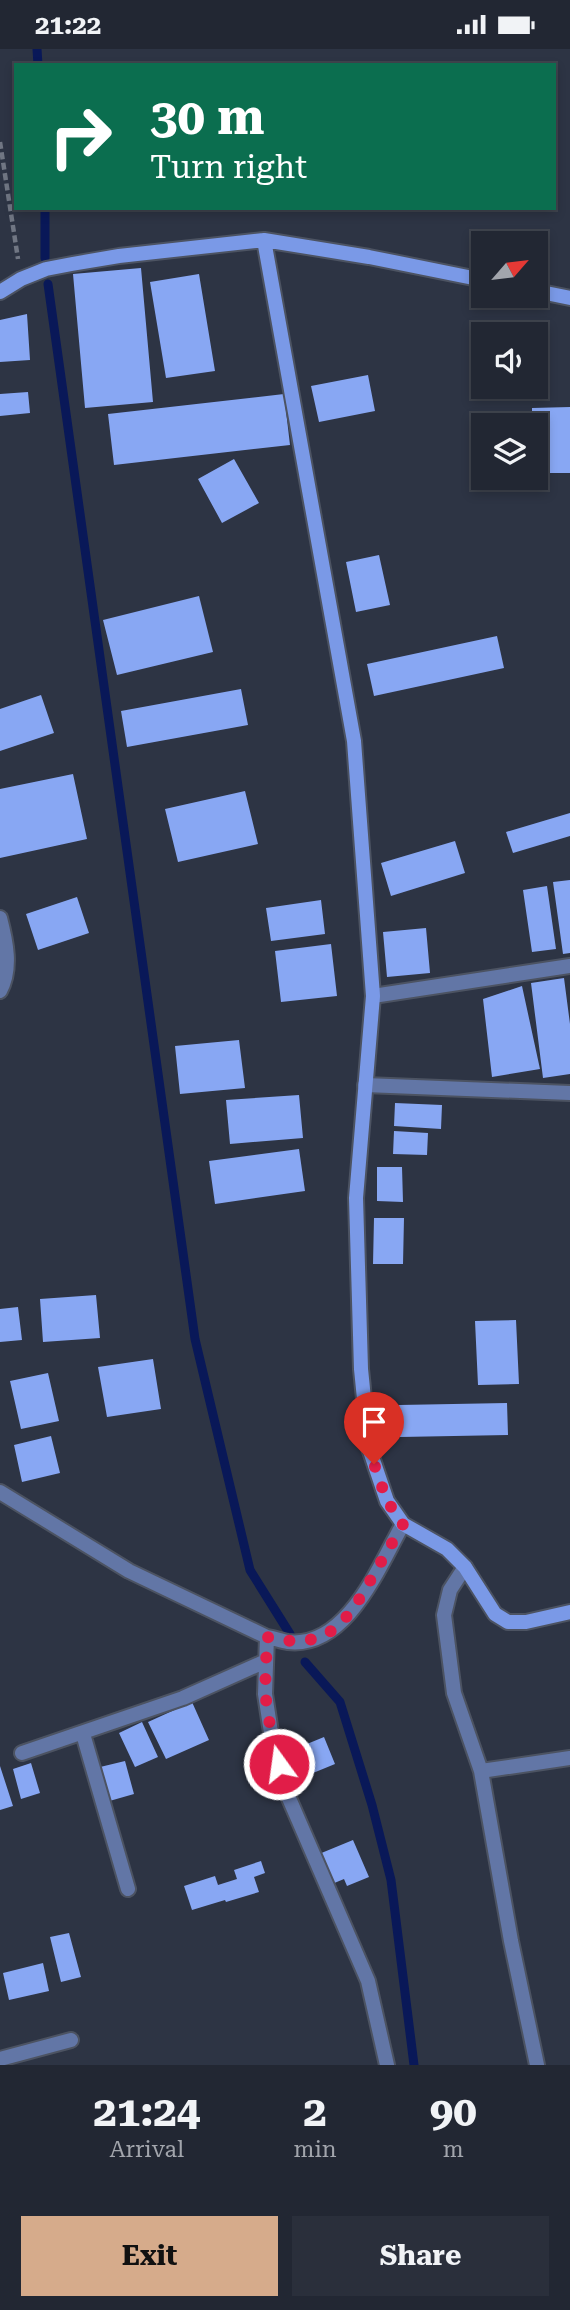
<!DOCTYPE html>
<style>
:root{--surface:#222733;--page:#2a2f3b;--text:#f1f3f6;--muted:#a2a5ac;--line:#3f444e;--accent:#d6ab8b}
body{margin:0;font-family:"Roboto Serif",serif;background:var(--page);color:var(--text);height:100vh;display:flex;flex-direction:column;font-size:26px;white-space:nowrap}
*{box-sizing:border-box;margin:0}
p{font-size:23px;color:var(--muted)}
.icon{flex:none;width:38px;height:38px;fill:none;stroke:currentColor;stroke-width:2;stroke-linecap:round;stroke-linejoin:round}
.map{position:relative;height:2016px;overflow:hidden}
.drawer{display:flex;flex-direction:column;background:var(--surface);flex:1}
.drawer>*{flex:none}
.banner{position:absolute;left:14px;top:14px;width:542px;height:147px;border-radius:0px;box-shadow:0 4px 10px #0003,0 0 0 2px var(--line);background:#0b6e4f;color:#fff;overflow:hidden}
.needle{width:46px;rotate:62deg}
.buttons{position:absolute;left:471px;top:182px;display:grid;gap:14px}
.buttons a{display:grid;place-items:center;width:77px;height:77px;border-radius:0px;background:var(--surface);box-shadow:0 4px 10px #0003,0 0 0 2px var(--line);font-size:35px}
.pin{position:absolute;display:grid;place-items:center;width:60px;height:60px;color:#fff;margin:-72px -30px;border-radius:50% 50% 50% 0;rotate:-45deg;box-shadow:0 0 7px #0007}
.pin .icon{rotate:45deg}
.me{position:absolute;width:77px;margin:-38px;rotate:346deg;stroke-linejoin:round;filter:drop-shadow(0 0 5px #0008)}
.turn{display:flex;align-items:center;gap:24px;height:147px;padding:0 21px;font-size:32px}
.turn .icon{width:91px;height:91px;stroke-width:2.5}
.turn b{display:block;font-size:49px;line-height:60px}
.eta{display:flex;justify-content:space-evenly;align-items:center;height:119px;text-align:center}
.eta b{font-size:42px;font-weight:700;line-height:49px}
.cta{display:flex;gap:14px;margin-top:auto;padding:14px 21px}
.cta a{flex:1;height:80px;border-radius:0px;background:var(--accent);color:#111;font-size:28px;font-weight:700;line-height:80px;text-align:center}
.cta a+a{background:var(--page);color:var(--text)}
.status{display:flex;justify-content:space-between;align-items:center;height:49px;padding:0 35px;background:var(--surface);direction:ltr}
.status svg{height:19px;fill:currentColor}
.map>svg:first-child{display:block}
</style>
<div class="status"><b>21:22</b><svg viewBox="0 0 49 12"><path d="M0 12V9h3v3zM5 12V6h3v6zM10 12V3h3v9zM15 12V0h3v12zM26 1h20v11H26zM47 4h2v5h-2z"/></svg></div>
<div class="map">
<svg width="570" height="2016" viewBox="0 0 570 2016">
<rect width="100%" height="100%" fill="#2d3444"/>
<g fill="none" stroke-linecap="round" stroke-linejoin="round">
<path stroke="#091858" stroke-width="9" d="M 37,0 L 38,16
M 45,159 L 45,209
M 48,235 L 195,1290 L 250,1521 L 290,1585
M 305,1613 L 340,1653 L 372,1756 L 391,1831 L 414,2016"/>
</g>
<path fill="#88a7f3" d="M 141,219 L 153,353 L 85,359 L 73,225 Z
M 199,225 L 215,322 L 166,329 L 150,233 Z
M 27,265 L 30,311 L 0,313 L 0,271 Z
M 368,326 L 375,362 L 319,373 L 311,337 Z
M 28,343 L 30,364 L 0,367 L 0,345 Z
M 284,345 L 290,396 L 114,416 L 108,365 Z
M 570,358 L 570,424 L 536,424 L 536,376 L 532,376 L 532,359 Z
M 234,410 L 259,454 L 222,474 L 198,430 Z
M 379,506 L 390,556 L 356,563 L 346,513 Z
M 199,547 L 213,603 L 117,626 L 103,571 Z
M 497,587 L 504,619 L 374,647 L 367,615 Z
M 241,640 L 248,676 L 127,698 L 121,662 Z
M 41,646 L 54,684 L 0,702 L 0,660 Z
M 73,725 L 87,790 L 0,809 L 0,740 Z
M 245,742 L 258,795 L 178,813 L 165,760 Z
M 570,764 L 570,787 L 513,804 L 506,783 Z
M 455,792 L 465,824 L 391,847 L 381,814 Z
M 570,831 L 570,904 L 563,905 L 553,833 Z
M 547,837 L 556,900 L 532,903 L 523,841 Z
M 77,848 L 89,884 L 38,901 L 26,865 Z
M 321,851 L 325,885 L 271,892 L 266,859 Z
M 426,879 L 430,924 L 387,928 L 383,883 Z
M 331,895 L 337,947 L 281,953 L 275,902 Z
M 564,929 L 570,975 L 570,1025 L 543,1029 L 531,934 Z
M 522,937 L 540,1020 L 492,1028 L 483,950 Z
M 239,991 L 245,1039 L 180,1045 L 175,997 Z
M 299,1046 L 303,1089 L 230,1095 L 226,1051 Z
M 395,1054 L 442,1056 L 441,1080 L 394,1077 Z
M 394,1082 L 428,1084 L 427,1106 L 393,1105 Z
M 299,1100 L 305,1142 L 215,1155 L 209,1112 Z
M 377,1118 L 402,1118 L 403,1153 L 377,1152 Z
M 374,1169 L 404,1169 L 403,1215 L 373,1215 Z
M 96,1246 L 100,1289 L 43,1293 L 40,1250 Z
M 18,1258 L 22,1291 L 0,1293 L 0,1260 Z
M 516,1271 L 519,1335 L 478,1336 L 475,1272 Z
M 153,1310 L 161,1360 L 107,1368 L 98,1318 Z
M 48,1324 L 59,1372 L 21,1380 L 10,1332 Z
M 507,1354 L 508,1386 L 400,1388 L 399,1356 Z
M 51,1387 L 60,1424 L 22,1433 L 14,1396 Z
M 192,1653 L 209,1691 L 166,1710 L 148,1673 Z
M 142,1673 L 158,1708 L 135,1718 L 119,1684 Z
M 324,1688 L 335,1715 L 296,1731 L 285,1704 Z
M 125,1712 L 134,1745 L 106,1753 L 96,1719 Z
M 31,1714 L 40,1744 L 21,1750 L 13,1720 Z
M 0,1717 L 13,1757 L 0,1761 Z
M 353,1791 L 369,1828 L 347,1837 L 344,1830 L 332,1835 L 319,1805 Z
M 261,1812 L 265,1824 L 254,1828 L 259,1843 L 226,1853 L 225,1851 L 192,1861 L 184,1837 L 215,1827 L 218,1836 L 237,1830 L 234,1821 Z
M 69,1884 L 81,1928 L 61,1933 L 50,1888 Z
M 43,1914 L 49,1942 L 9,1951 L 3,1924 Z"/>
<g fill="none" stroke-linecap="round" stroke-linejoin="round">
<g stroke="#4c5362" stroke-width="18">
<path id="street" d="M 0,869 C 6,892 12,920 0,942
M 373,947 L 570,917
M 365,1036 L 570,1044
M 0,1443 L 129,1522 L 267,1588 C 274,1589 281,1592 288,1593 C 347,1600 379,1517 403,1475
M 465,1518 L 450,1541 L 444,1566 L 454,1644 L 481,1722 L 511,1892 L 537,2016
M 267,1588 L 265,1645 L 272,1690 L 285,1740 L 368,1932 L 387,2016
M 83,1685 L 128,1840
M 22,1704 L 183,1649 L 266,1612
M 481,1722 L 570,1709
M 0,2010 L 71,1991"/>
</g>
<g stroke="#4c5362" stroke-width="18">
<path id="secondary" d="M 264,191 L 354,692 L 373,947 L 356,1149 L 361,1320 L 369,1399 L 387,1452 L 403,1475 L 447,1500 L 465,1518 L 495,1565 L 508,1573 L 526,1573 L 570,1563
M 536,242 L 570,249
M 0,243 L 21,230 L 46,220 L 72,215 L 119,207 L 264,191 L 369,208 L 483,231"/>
</g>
<path stroke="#707683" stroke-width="4.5" stroke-dasharray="7 3.5" stroke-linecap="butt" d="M 0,93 L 18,210"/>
<use href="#street" stroke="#6276a6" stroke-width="14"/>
<use href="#secondary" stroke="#7a99e7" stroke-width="14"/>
</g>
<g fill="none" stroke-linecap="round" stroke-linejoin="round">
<path stroke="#e11d48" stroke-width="12" stroke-dasharray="0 21.6" d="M 279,1715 L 272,1690 L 265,1644 L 267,1588 C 324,1602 344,1578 370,1532 C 381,1513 392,1494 403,1475 L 387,1452 L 374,1415"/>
</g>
</svg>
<div class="buttons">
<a><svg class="needle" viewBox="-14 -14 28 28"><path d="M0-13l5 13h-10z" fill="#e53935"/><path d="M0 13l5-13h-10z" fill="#a2a5ac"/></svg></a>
<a><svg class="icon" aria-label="sound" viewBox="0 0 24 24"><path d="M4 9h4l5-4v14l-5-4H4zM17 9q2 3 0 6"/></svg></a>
<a><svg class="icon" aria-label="layers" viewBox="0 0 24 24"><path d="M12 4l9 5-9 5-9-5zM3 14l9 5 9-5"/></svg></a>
</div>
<div class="pin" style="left:374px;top:1415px;background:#d93025"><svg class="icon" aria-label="arrive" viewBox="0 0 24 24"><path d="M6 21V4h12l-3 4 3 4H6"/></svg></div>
<svg class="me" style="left:279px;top:1715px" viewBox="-20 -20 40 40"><circle r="17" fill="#e11d48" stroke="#fff" stroke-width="3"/><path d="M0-11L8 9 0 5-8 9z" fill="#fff"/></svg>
<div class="banner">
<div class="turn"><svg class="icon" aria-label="right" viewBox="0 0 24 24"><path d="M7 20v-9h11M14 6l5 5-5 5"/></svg><div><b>30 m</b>Turn right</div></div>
</div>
</div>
<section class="drawer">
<div class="eta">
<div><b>21:24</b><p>Arrival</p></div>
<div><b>2</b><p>min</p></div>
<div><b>90</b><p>m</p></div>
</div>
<div class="cta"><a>Exit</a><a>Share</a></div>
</section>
